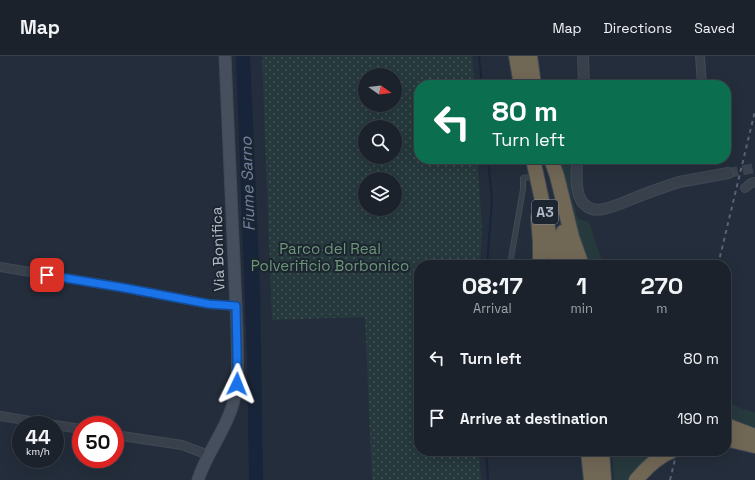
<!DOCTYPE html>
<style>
:root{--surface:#1b222c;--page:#242a34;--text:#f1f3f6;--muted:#a0a4a9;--line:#393f48}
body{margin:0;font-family:"Space Grotesk",sans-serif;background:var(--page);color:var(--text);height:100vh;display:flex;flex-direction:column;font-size:15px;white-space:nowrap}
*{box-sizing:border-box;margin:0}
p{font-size:13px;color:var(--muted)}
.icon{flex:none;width:22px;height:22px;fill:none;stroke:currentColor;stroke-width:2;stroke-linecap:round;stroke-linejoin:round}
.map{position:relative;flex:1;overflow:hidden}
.details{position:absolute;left:414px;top:204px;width:317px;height:196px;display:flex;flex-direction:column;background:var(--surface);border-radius:16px;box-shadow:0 4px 16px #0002,0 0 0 1px var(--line)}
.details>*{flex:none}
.guide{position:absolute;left:414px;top:24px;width:317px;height:84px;border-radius:16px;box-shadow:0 4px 16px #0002,0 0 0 1px var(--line);background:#0b6e4f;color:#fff;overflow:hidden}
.needle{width:26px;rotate:104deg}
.tools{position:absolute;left:358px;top:12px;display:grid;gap:8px}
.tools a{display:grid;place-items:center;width:44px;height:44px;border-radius:50%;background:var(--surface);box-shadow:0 4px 16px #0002,0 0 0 1px var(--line);font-size:20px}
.speed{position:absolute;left:12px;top:360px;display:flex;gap:8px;font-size:20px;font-weight:700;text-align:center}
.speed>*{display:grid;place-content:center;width:52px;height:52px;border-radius:50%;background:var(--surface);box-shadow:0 4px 16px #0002,0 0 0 1px var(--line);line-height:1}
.speed small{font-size:10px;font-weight:400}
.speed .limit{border:6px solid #d22;background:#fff;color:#111}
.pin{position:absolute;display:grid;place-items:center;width:34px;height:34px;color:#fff;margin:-17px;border-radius:8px;box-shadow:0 2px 6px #0006}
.me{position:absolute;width:44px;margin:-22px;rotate:2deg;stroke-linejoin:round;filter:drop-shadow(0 0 3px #0008)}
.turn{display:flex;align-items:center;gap:14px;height:84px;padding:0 12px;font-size:18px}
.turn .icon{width:52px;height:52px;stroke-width:2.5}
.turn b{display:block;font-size:28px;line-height:34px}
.eta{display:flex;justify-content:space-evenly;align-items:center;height:68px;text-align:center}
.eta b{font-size:24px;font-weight:700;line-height:28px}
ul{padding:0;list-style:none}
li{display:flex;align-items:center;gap:12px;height:60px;padding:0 12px}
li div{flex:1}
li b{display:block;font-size:15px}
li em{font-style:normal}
header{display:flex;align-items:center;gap:24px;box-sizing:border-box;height:56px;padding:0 20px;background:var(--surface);border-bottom:1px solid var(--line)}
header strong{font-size:19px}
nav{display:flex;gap:22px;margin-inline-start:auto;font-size:14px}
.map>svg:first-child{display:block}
</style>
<header>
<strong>Map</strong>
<nav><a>Map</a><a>Directions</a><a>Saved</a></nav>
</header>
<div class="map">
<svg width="755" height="424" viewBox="0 0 755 424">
<defs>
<pattern id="park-dots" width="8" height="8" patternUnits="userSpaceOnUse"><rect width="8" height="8" fill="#26393c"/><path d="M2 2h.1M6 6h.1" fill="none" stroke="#435457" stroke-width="1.8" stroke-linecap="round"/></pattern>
</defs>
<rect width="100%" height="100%" fill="#242d3b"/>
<path fill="#26393c" d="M 558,103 L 569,103 L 571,114 L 571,137 L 577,160 L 579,163 L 589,166 L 601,202 L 604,209 L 587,209 Z
M 726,345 L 740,352 L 755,356 L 755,377 L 726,366 Z
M 612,395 L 666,395 L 633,424 L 614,424 Z"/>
<path fill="url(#park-dots)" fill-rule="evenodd" d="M 262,0 L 472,0 L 474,21 L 472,29 L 419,29 L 419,103 L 477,103 L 482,171 L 480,209 L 419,209 L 419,395 L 479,395 L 481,424 L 372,424 L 365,261 L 272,264 ZM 365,19 L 395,19 L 395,49 L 365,49 ZM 365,71 L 395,71 L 395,101 L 365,101 ZM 365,123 L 395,123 L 395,153 L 365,153 Z"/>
<path fill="#182439" d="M 236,0 L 250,0 L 260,230 L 263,424 L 249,424 L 247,300 Z"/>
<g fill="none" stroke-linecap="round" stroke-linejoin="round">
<path stroke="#182439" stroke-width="2" d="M 479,0 L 482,29
M 487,209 L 492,145 L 488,103
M 486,395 L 488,424"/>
<path stroke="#3a4250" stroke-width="10" stroke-dasharray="10 5" stroke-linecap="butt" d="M 728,117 L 755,112"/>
<g stroke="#414955" stroke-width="6">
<path id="service" d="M 510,208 L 523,133 L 523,122 L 529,121"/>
</g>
<g stroke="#414955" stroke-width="10">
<path id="minor" d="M 700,0 L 702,29
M 745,132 L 751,127 L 755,126
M 0,211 L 125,232 L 209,248 L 236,250
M 0,360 L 54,369
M 55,369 L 81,373
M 115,379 L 182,389 L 208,399"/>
</g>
<g stroke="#414955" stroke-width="12">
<path id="tertiary" d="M 583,0 L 584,29
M 577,103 C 577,115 574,139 584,148 C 589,153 596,155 604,153 C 619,150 637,140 653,135 C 661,132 670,129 679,126 C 695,123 712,120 728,117"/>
</g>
<g stroke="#414955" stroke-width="13">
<path id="secondary" d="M 198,424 C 206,398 224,377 232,351 C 240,326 237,299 237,273 L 225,0"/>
</g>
<g stroke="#404854" stroke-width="16">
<path id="motorway" d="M 516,0 L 521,29
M 530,0 L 534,29
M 533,103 L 556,209
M 551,103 L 557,120 L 572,181 L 582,209
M 538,162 L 540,186 L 540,209
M 563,176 L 569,209
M 726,369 L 755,380
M 726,383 L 755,390
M 588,395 L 591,424
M 602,395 L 604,424
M 636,424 C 646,412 657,401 672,395"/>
</g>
<use href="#service" stroke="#38404c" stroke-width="4"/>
<use href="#minor" stroke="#38404c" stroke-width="8"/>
<use href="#tertiary" stroke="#38404c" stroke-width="10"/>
<use href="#secondary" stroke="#464f5e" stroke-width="11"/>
<use href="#motorway" stroke="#716755" stroke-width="14"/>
<path stroke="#5a6373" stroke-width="2" stroke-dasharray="4 4" stroke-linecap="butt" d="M 718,209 L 755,55
M 670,424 L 677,395"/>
</g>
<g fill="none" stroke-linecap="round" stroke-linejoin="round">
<g stroke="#114b97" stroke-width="10">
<path id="route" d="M 47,219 L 125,232 L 209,248 L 236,250 L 237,298 L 237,328"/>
</g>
<use href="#route" stroke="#1a73e8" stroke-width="7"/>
</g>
<g text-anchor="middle" stroke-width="4" stroke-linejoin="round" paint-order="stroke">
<rect fill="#1d2531" stroke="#878e9a" stroke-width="1" x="532" y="144" width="26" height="24" rx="3"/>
<g font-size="14" font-weight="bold" fill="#b4bbc7">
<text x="545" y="161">A3</text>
</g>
<g font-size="15" fill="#b4bbc7" stroke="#1d2531">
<text transform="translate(218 193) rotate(-92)" y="5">Via Bonifica</text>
</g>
<g font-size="15" fill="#6c9777" stroke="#1d2531">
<text x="330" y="198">Parco del Real<tspan x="330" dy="17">Polverificio Borbonico</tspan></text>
</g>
<g font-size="16" font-style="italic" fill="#6e84a4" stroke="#1d2531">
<text transform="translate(247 128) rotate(-92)" y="6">Fiume Sarno</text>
</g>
</g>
</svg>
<div class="tools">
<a><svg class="needle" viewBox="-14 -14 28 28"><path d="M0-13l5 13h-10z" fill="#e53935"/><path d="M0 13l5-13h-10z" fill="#a0a4a9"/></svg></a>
<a><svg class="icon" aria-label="search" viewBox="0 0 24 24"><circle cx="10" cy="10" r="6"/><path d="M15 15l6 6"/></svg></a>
<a><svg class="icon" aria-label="layers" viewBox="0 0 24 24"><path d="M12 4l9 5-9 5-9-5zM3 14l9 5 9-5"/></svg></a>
</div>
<div class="speed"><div>44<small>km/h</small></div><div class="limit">50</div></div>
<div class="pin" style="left:47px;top:219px;background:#d93025"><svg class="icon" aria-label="arrive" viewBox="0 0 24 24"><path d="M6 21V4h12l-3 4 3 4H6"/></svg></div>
<svg class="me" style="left:237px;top:328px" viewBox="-20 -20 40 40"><path d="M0-17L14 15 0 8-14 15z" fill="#1a73e8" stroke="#fff" stroke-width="4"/></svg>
<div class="guide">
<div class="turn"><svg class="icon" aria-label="left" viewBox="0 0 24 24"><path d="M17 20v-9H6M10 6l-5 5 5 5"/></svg><div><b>80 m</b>Turn left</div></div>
</div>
<section class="details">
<div class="eta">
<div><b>08:17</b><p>Arrival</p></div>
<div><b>1</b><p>min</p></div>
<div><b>270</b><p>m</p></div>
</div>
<ul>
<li><svg class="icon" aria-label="left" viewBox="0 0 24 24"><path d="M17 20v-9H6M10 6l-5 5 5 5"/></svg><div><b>Turn left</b></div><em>80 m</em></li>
<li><svg class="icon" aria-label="arrive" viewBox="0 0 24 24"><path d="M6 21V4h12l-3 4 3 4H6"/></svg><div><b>Arrive at destination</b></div><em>190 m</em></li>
</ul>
</section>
</div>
